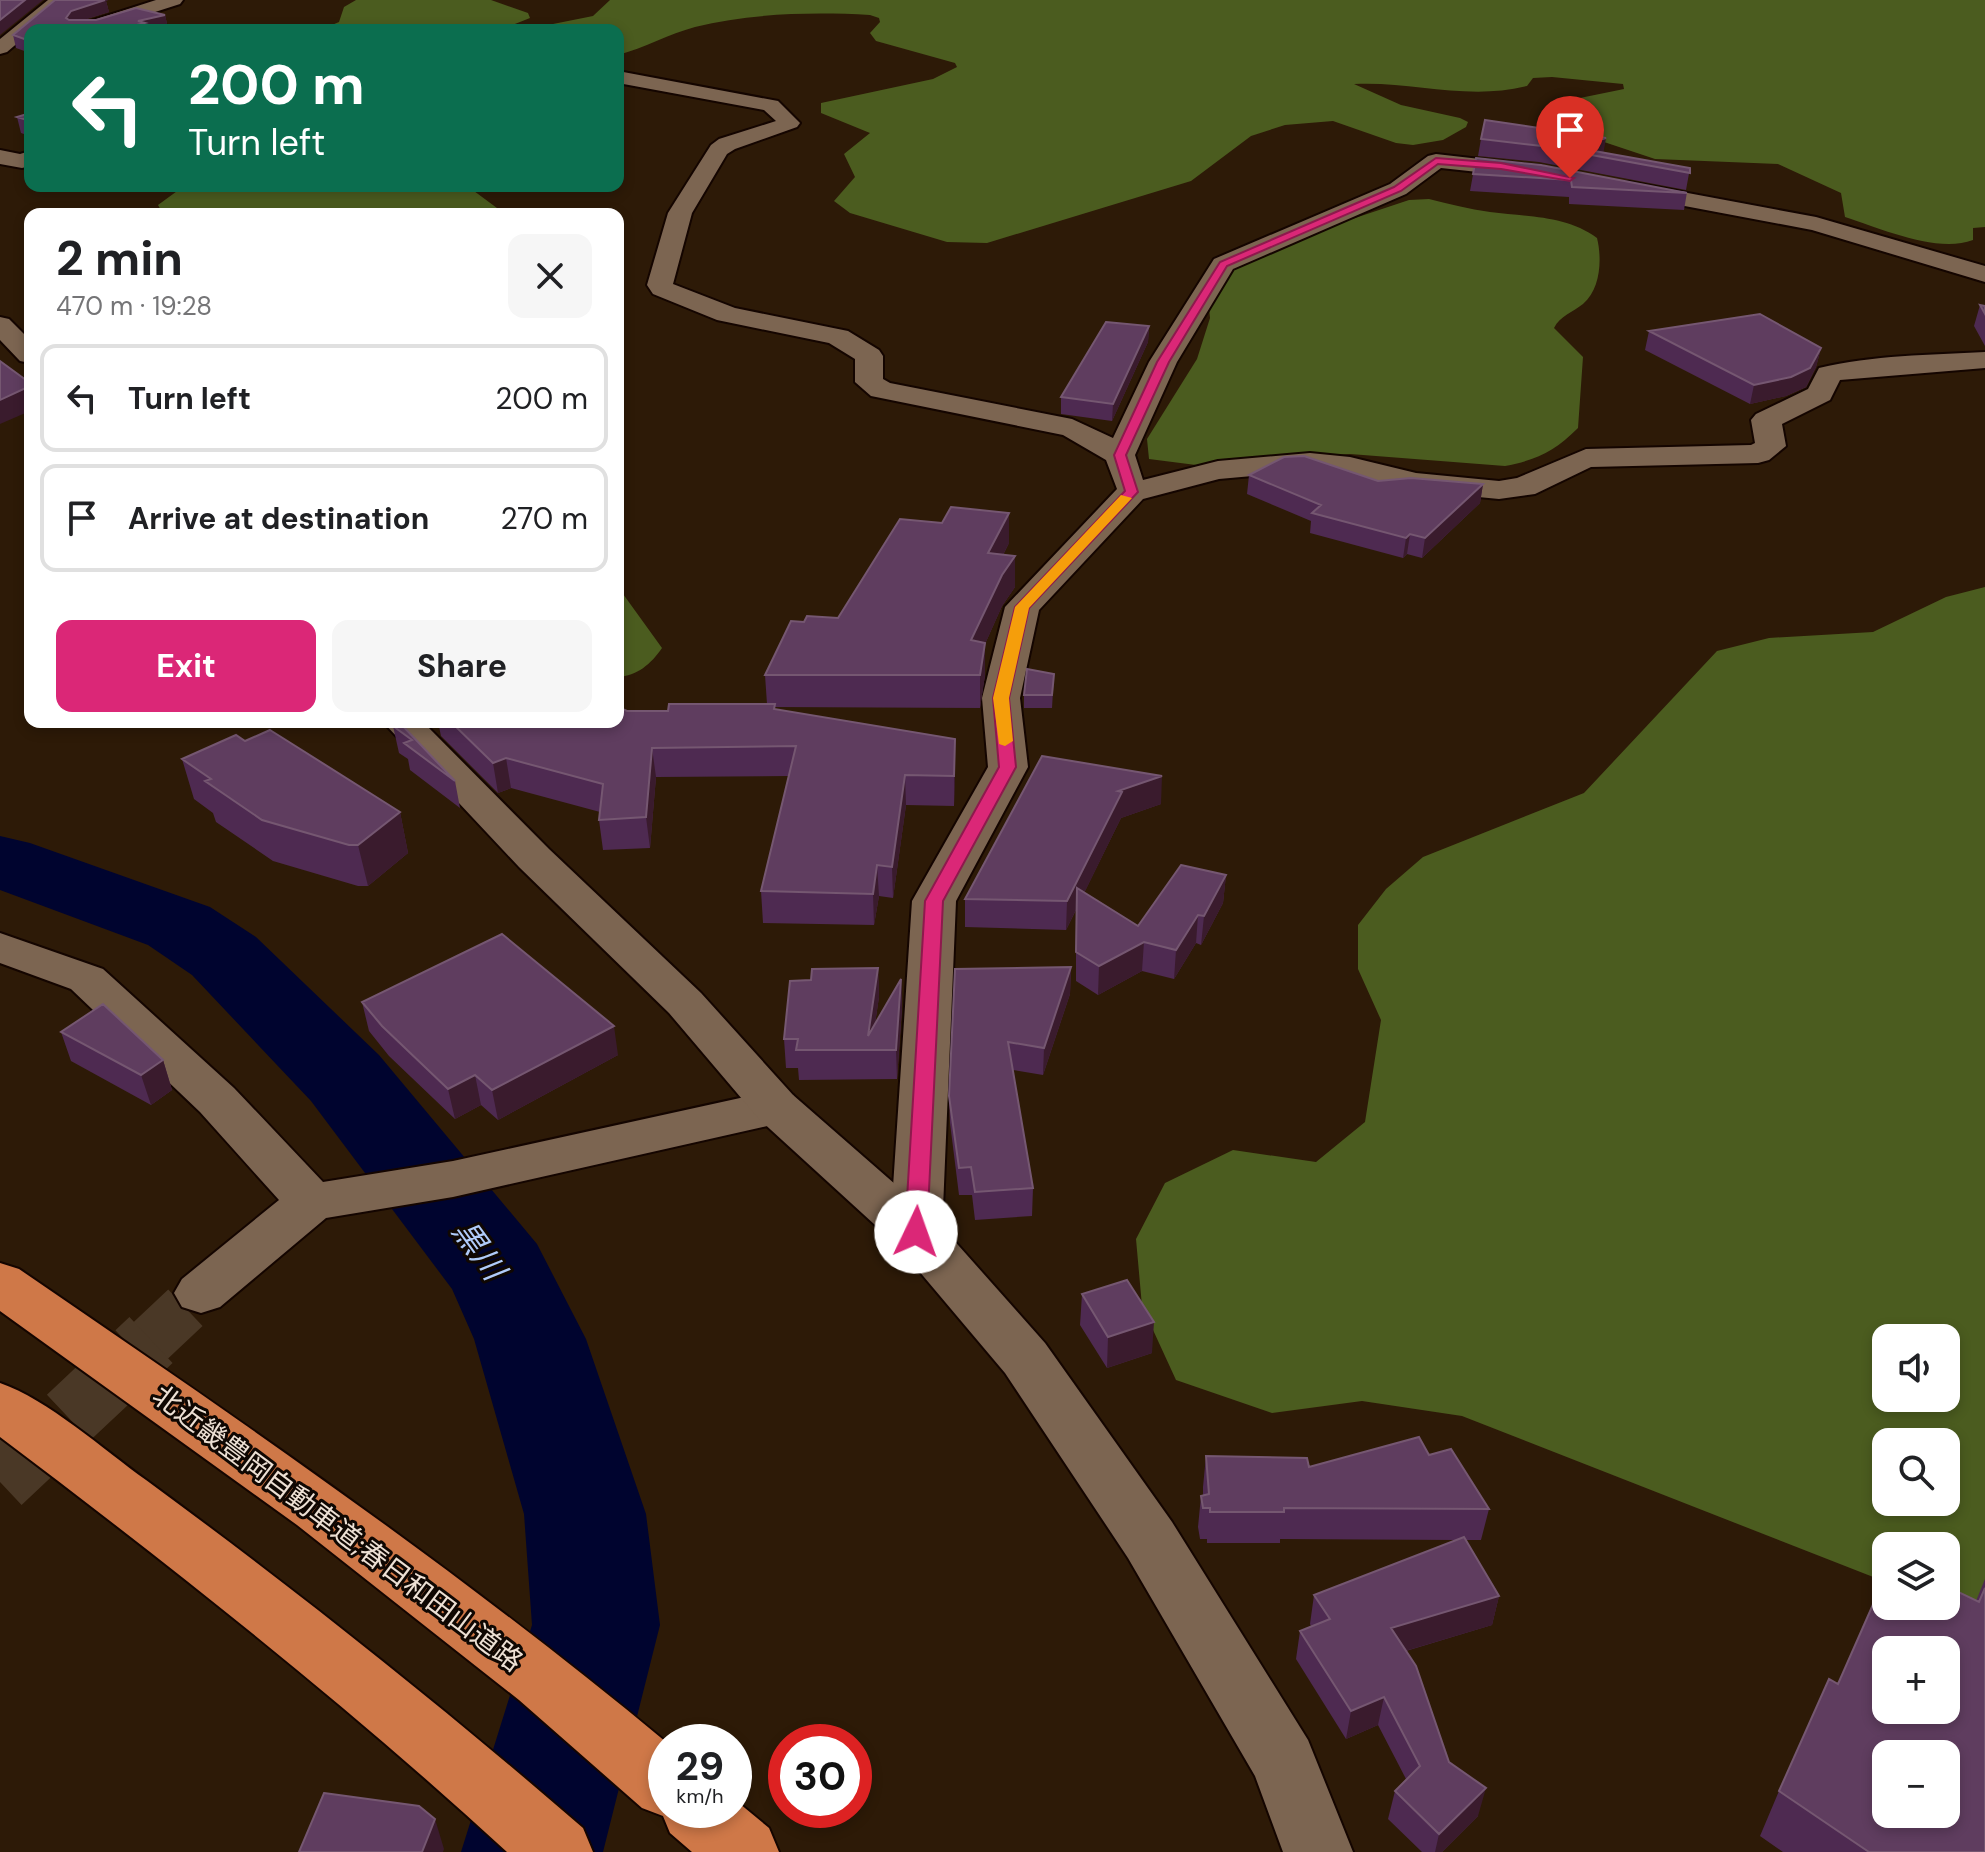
<!DOCTYPE html>
<meta charset="utf-8">
<style>
:root{--surface:#fff;--page:#f6f6f6;--text:#202124;--muted:#757577;--line:#e0e0e0;--accent:#db2777}
body{margin:0;font-family:"DM Sans","Noto Sans JP",sans-serif;background:var(--page);color:var(--text);height:100vh;display:flex;flex-direction:column;font-size:30px;white-space:nowrap}
*{box-sizing:border-box;margin:0}
p{font-size:26px;color:var(--muted)}
.icon{flex:none;width:44px;height:44px;fill:none;stroke:currentColor;stroke-width:2;stroke-linecap:round;stroke-linejoin:round}
.map{position:relative;flex:1;overflow:hidden}
.details{position:absolute;left:24px;top:208px;width:600px;height:520px;display:flex;flex-direction:column;background:var(--surface);border-radius:16px;box-shadow:0 4px 12px #0003}
.details>*{flex:none}
.banner{position:absolute;left:24px;top:24px;width:600px;height:168px;border-radius:16px;box-shadow:0 4px 12px #0003;background:#0b6e4f;color:#fff;overflow:hidden}
.buttons{position:absolute;left:1872px;top:1324px;display:grid;gap:16px}
.buttons a{display:grid;place-items:center;width:88px;height:88px;border-radius:16px;background:var(--surface);box-shadow:0 4px 12px #0003;font-size:40px}
.speed{position:absolute;left:648px;top:1724px;display:flex;gap:16px;font-size:40px;font-weight:700;text-align:center}
.speed>*{display:grid;place-content:center;width:104px;height:104px;border-radius:50%;background:var(--surface);box-shadow:0 4px 12px #0003;line-height:1}
.speed small{font-size:20px;font-weight:400}
.speed .limit{border:12px solid #d22;background:#fff;color:#111}
.pin{position:absolute;display:grid;place-items:center;width:68px;height:68px;color:#fff;margin:-82px -34px;border-radius:50% 50% 50% 0;rotate:-45deg;box-shadow:0 0 8px #0007}
.pin .icon{rotate:45deg}
.me{position:absolute;width:88px;margin:-44px;rotate:3deg;stroke-linejoin:round;filter:drop-shadow(0 0 6px #0008)}
.turn{display:flex;align-items:center;gap:28px;height:168px;padding:0 32px;font-size:36px}
.turn .icon{width:104px;height:104px;stroke-width:2.5}
.turn b{display:block;font-size:56px;line-height:68px}
.round{display:grid;place-items:center;flex:none;width:84px;height:84px;border-radius:16px;background:var(--page)}
.headline{display:flex;align-items:center;justify-content:space-between;height:136px;padding:0 32px}
h1{font-size:48px;font-weight:700;line-height:60px}
.button{display:flex;gap:16px;margin-top:auto;padding:16px 32px}
.button a{flex:1;height:92px;border-radius:16px;background:var(--accent);color:#fff;font-size:32px;font-weight:700;line-height:92px;text-align:center}
.button a+a{background:var(--page);color:var(--text)}
ul{padding:0;list-style:none}
li{display:flex;align-items:center;gap:24px;height:108px;margin:0 16px 12px;padding:0 16px;border:4px solid var(--line);border-radius:16px}
li div{flex:1}
li b{display:block;font-size:30px}
li em{font-style:normal}
.map>svg:first-child{display:block}
</style>
<div class="map">
<svg width="1985" height="1852" viewBox="0 0 1985 1852">
<rect width="100%" height="100%" fill="#2d1a07"/>
<path fill="#4b5c1f" fill-rule="evenodd" d="M 356,0 L 491,0 L 528,13 L 530,18 L 500,30 L 320,30 L 339,22 L 344,7 Z
M 610,0 L 1985,0 L 1985,227 L 1973,228 L 1973,240 C 1937,254 1880,228 1845,217 L 1841,193 L 1778,164 L 1655,159 L 1592,138 L 1598,129 L 1595,114 L 1575,99 L 1624,89 L 1623,84 L 1552,77 L 1533,78 L 1527,86 C 1467,101 1413,81 1354,84 L 1401,105 L 1460,118 L 1468,122 L 1466,127 L 1443,140 L 1413,145 L 1396,143 L 1333,121 L 1285,125 L 1251,136 L 1191,181 L 987,243 L 947,242 L 850,213 L 834,201 L 855,177 L 844,154 L 870,133 L 821,113 L 821,103 L 933,79 L 957,67 L 955,63 L 876,41 L 870,33 L 880,22 L 879,18 L 870,15 C 813,12 751,13 695,27 C 669,34 644,48 618,55 L 618,30 L 523,30 L 593,16 Z
M 184,186 L 477,186 L 474,191 L 497,208 L 489,214 L 163,214 L 158,205 Z
M 1429,199 C 1449,204 1469,209 1490,212 C 1527,217 1566,215 1597,238 C 1602,258 1601,289 1583,304 C 1573,312 1560,316 1554,328 L 1583,357 L 1578,428 C 1555,451 1537,460 1505,466 L 1350,454 L 1196,465 L 1149,459 L 1147,439 L 1197,359 L 1210,318 L 1207,287 L 1214,272 L 1298,237 L 1409,200 Z
M 618,587 L 662,648 C 651,664 637,676 618,677 Z
M 1985,587 L 1985,1609 L 1946,1599 L 1946,1546 L 1886,1546 L 1886,1582 L 1462,1416 L 1362,1401 L 1272,1413 L 1176,1380 L 1142,1306 L 1136,1239 L 1165,1183 L 1233,1150 L 1316,1162 L 1365,1122 L 1381,1020 L 1358,969 L 1358,925 L 1386,889 L 1423,857 L 1584,793 L 1717,651 L 1769,638 L 1873,632 L 1946,597 ZM 1886,1338 L 1946,1338 L 1946,1398 L 1886,1398 ZM 1886,1442 L 1946,1442 L 1946,1502 L 1886,1502 Z"/>
<g fill="none" stroke-linecap="round" stroke-linejoin="round">
<path fill="#00042f" fill-rule="evenodd" d="M 0,836 L 30,843 L 210,907 L 256,937 L 379,1055 L 537,1244 L 586,1339 L 646,1514 L 660,1625 L 603,1852 L 461,1852 L 532,1625 L 524,1514 L 474,1339 L 452,1289 L 311,1101 L 192,975 L 148,945 L 0,890 Z"/>
<path stroke="#4a3826" stroke-width="50" stroke-dasharray="50 25" stroke-linecap="butt" d="M 149,1342 L 201,1293"/>
<path stroke="#4a3826" stroke-width="63" stroke-dasharray="63 31" stroke-linecap="butt" d="M 0,1482 L 151,1340"/>
<g stroke="#140500" stroke-width="4">
<path id="minor" d="M 48,0 L 68,0 L 7,52 L 0,54 L 0,39 Z
M 156,0 L 183,0 L 180,4 L 99,30 L 72,30 L 75,26 Z
M 618,71 L 778,101 L 800,123 L 797,127 L 735,149 L 727,154 L 692,213 L 673,284 L 735,308 L 848,331 L 879,350 L 883,356 L 883,379 L 890,383 L 1072,419 L 1113,438 L 1149,362 L 1214,259 L 1390,184 L 1428,156 L 1436,154 L 1542,166 L 1545,171 L 1542,176 L 1534,178 L 1441,168 L 1406,194 L 1233,269 L 1177,362 L 1135,455 L 1143,480 L 1218,461 L 1310,453 L 1350,457 L 1416,473 L 1499,481 L 1517,478 L 1586,449 L 1751,445 L 1755,443 L 1751,420 L 1756,414 L 1808,389 L 1819,368 C 1873,355 1930,355 1985,352 L 1985,368 L 1840,380 L 1830,400 L 1782,424 L 1786,446 L 1769,460 L 1758,463 L 1591,467 L 1535,494 L 1499,499 L 1416,491 L 1350,475 L 1310,471 L 1219,479 L 1143,499 L 1039,610 L 1020,698 L 1028,767 L 956,901 L 942,1232 L 935,1245 L 916,1251 L 897,1245 L 890,1232 L 912,901 L 988,767 L 982,698 L 1005,607 L 1117,489 L 1106,460 L 1063,435 L 871,396 L 855,382 L 855,359 L 829,343 L 717,320 L 653,294 L 647,285 L 668,213 L 711,145 L 719,139 L 776,121 L 764,110 L 618,83 Z
M 0,150 L 20,154 L 30,151 L 30,166 L 22,168 L 0,164 Z
M 1629,182 L 1816,217 L 1985,266 L 1985,282 L 1812,230 L 1621,194 L 1618,189 L 1621,184 Z
M 0,317 L 9,319 L 30,340 L 30,363 L 20,361 L 0,340 Z
M 0,933 L 103,969 L 234,1088 L 323,1182 L 453,1161 L 776,1090 L 793,1095 L 801,1107 L 793,1119 L 776,1124 L 453,1197 L 326,1218 L 220,1307 L 201,1313 L 182,1307 L 174,1293 L 182,1279 L 279,1200 L 200,1112 L 71,989 L 0,963 Z"/>
</g>
<g stroke="#140500" stroke-width="4">
<path id="tertiary" d="M 383,722 L 423,722 L 549,849 L 701,993 L 793,1095 L 935,1219 L 1045,1343 L 1172,1522 L 1308,1740 L 1353,1852 L 1283,1852 L 1255,1776 L 1128,1558 L 1005,1373 L 897,1245 L 759,1119 L 669,1013 L 519,867 Z"/>
</g>
<g stroke="#140500" stroke-width="4">
<path id="motorway" d="M 0,1263 L 19,1269 C 240,1420 460,1571 666,1742 L 666,1810 L 734,1810 L 734,1799 L 769,1828 L 779,1852 L 692,1852 L 670,1833 L 663,1816 L 642,1808 L 519,1700 L 297,1525 L 0,1311 Z
M 0,1383 C 47,1399 104,1450 146,1480 C 296,1590 442,1706 583,1828 L 593,1852 L 507,1852 C 346,1704 175,1569 0,1437 Z"/>
</g>
<use href="#minor" fill="#7c6551" fill-rule="evenodd"/>
<use href="#tertiary" fill="#7c6551" fill-rule="evenodd"/>
<use href="#motorway" fill="#cf7848" fill-rule="evenodd"/>
</g>
<path fill="#4e2a51" d="M 55,0 L 108,0 L 106,1 L 109,12 L 83,20 L 165,15 L 168,28 L 158,30 L 30,30 L 30,53 L 16,48 L 13,35 Z
M 30,113 L 30,136 L 21,133 L 17,117 Z
M 1481,139 L 1603,153 L 1690,168 L 1686,190 L 1539,162 L 1478,156 Z
M 1476,158 L 1687,192 L 1684,210 L 1569,204 L 1569,197 L 1470,191 Z
M 1980,305 L 1985,306 L 1985,346 L 1974,326 Z
M 1149,326 L 1148,342 L 1112,421 L 1061,414 L 1061,397 Z
M 1649,331 L 1821,348 L 1816,367 L 1806,387 L 1786,396 L 1750,404 L 1645,350 Z
M 1249,475 L 1378,481 L 1483,484 L 1480,503 L 1422,558 L 1407,554 L 1403,558 L 1310,533 L 1311,521 L 1247,494 Z
M 1009,543 L 1003,555 L 1015,556 L 1015,587 L 1002,606 L 985,644 L 985,675 L 980,708 L 775,707 L 775,710 L 955,769 L 954,806 L 906,805 L 893,898 L 879,896 L 874,925 L 763,923 L 761,891 L 789,776 L 656,777 L 650,848 L 603,850 L 599,820 L 600,812 L 511,788 L 498,793 L 441,736 L 438,722 L 499,722 L 502,724 L 627,711 L 668,711 L 767,704 L 765,675 L 804,622 L 838,618 Z
M 1054,674 L 1052,708 L 1024,708 L 1024,695 Z
M 400,723 L 455,781 L 460,808 L 410,770 L 408,759 L 399,753 L 393,726 Z
M 245,741 L 400,812 L 408,853 L 368,886 L 358,886 L 273,861 L 216,822 L 213,813 L 194,799 L 182,759 Z
M 1042,756 L 1161,804 L 1121,818 L 1084,893 L 1138,926 L 1226,875 L 1223,903 L 1201,945 L 1196,943 L 1174,979 L 1142,971 L 1098,995 L 1076,981 L 1076,910 L 1066,930 L 965,927 L 965,899 Z
M 1071,967 L 1070,994 L 1043,1075 L 1013,1070 L 1033,1188 L 1032,1216 L 975,1220 L 972,1195 L 959,1195 L 950,1123 L 949,1096 Z
M 878,968 L 879,997 L 875,1024 L 901,979 L 902,1008 L 897,1079 L 799,1080 L 798,1068 L 786,1068 L 784,1039 L 811,980 Z
M 362,1002 L 618,1055 L 498,1120 L 481,1105 L 455,1119 L 389,1056 L 369,1031 Z
M 61,1032 L 163,1060 L 172,1090 L 151,1105 L 71,1061 Z
M 1082,1294 L 1152,1353 L 1107,1368 L 1080,1325 Z
M 1429,1455 L 1489,1509 L 1481,1540 L 1465,1540 L 1499,1596 L 1492,1625 L 1406,1651 L 1449,1762 L 1478,1816 L 1442,1852 L 1422,1852 L 1388,1819 L 1395,1791 L 1406,1779 L 1378,1725 L 1346,1739 L 1296,1659 L 1300,1631 L 1311,1626 L 1310,1624 L 1314,1595 L 1457,1540 L 1280,1539 L 1280,1543 L 1207,1543 L 1207,1539 L 1200,1539 L 1198,1527 L 1201,1496 L 1203,1495 L 1203,1487 L 1206,1456 L 1309,1467 Z
M 1985,1579 L 1985,1852 L 1783,1852 L 1760,1836 L 1779,1791 L 1838,1684 L 1976,1601 Z"/>
<path fill="#3a1b2d" d="M 25,0 L 43,0 L 0,35 L 0,20 Z
M 90,0 L 108,0 L 106,1 L 109,12 L 74,23 L 66,18 L 71,11 Z
M 165,15 L 168,28 L 158,30 L 116,30 L 138,21 Z
M 1606,138 L 1603,155 L 1572,147 Z
M 1149,326 L 1148,342 L 1112,421 L 1113,404 Z
M 1821,348 L 1816,367 L 1806,387 L 1786,396 L 1750,404 L 1754,385 Z
M 30,386 L 30,411 L 0,424 L 0,400 Z
M 1483,484 L 1480,503 L 1422,558 L 1425,538 Z
M 1009,513 L 1009,543 L 988,584 L 988,553 Z
M 1410,534 L 1407,554 L 1403,558 L 1406,538 Z
M 1015,556 L 1015,587 L 1002,606 L 985,644 L 985,675 L 980,708 L 980,675 L 971,640 L 1002,575 Z
M 955,739 L 955,769 L 954,806 L 954,776 Z
M 652,748 L 656,777 L 650,848 L 646,817 Z
M 506,758 L 511,788 L 498,793 L 493,763 Z
M 905,775 L 906,805 L 893,898 L 892,867 Z
M 1162,776 L 1161,804 L 1121,818 L 1066,930 L 1067,901 L 1118,791 Z
M 400,812 L 408,853 L 368,886 L 358,845 Z
M 877,865 L 879,896 L 874,925 L 873,894 Z
M 1226,875 L 1223,903 L 1201,945 L 1204,916 Z
M 1198,915 L 1196,943 L 1174,979 L 1176,950 Z
M 1144,942 L 1142,971 L 1098,995 L 1099,966 Z
M 1071,967 L 1070,994 L 1043,1075 L 1044,1048 Z
M 878,968 L 879,997 L 871,1050 L 868,1036 Z
M 901,979 L 902,1008 L 897,1079 L 896,1050 Z
M 614,1026 L 618,1055 L 498,1120 L 492,1090 Z
M 163,1060 L 172,1090 L 151,1105 L 141,1075 Z
M 475,1075 L 481,1105 L 455,1119 L 448,1089 Z
M 1154,1322 L 1152,1353 L 1107,1368 L 1108,1337 Z
M 1499,1596 L 1492,1625 L 1385,1657 L 1391,1628 Z
M 1384,1697 L 1378,1725 L 1346,1739 L 1351,1711 Z
M 1486,1788 L 1478,1816 L 1442,1852 L 1435,1852 L 1439,1834 Z
M 435,1819 L 444,1849 L 443,1852 L 422,1852 Z"/>
<path fill="#5f3d5f" stroke="#755771" stroke-width="2" fill-rule="evenodd" d="M 0,0 L 25,0 L 0,20 Z
M 55,0 L 105,0 L 71,11 L 66,18 L 69,20 L 96,20 L 136,8 L 165,15 L 138,21 L 145,23 L 116,30 L 30,30 L 30,41 L 13,35 Z
M 30,113 L 30,121 L 17,117 Z
M 1485,120 L 1606,138 L 1572,147 L 1690,168 L 1690,173 L 1542,146 L 1481,139 Z
M 1476,158 L 1541,165 L 1687,193 L 1572,187 L 1571,180 L 1473,174 Z
M 1980,305 L 1985,306 L 1985,314 Z
M 1760,314 L 1821,348 L 1810,368 L 1791,377 L 1754,385 L 1649,331 Z
M 1106,322 L 1149,326 L 1113,404 L 1061,397 Z
M 0,361 L 30,383 L 30,386 L 0,400 Z
M 1304,456 L 1378,481 L 1411,478 L 1483,484 L 1425,538 L 1410,534 L 1406,538 L 1312,513 L 1321,505 L 1249,475 L 1284,457 Z
M 951,507 L 1009,513 L 988,553 L 1015,556 L 1002,575 L 971,640 L 985,643 L 980,675 L 765,675 L 791,621 L 804,622 L 807,616 L 838,618 L 900,519 L 942,523 Z
M 1027,669 L 1054,674 L 1052,695 L 1024,695 Z
M 669,704 L 775,704 L 774,709 L 955,739 L 954,776 L 905,775 L 892,867 L 877,865 L 873,894 L 761,891 L 796,746 L 652,748 L 646,817 L 599,820 L 603,784 L 506,758 L 493,763 L 451,722 L 499,722 L 502,724 L 505,722 L 618,722 L 618,707 L 627,711 L 668,711 Z
M 400,723 L 455,781 L 404,743 L 412,740 L 393,726 Z
M 270,730 L 400,812 L 358,845 L 349,845 L 262,820 L 205,781 L 211,779 L 182,759 L 236,735 L 245,741 Z
M 1042,756 L 1162,776 L 1118,791 L 1122,792 L 1067,901 L 965,899 Z
M 1181,865 L 1226,875 L 1204,916 L 1198,915 L 1176,950 L 1144,942 L 1099,966 L 1076,952 L 1077,888 L 1138,926 Z
M 502,934 L 614,1026 L 492,1090 L 475,1075 L 448,1089 L 382,1026 L 362,1002 Z
M 1071,967 L 1044,1048 L 1008,1042 L 1033,1188 L 975,1192 L 971,1167 L 959,1168 L 949,1096 L 955,969 Z
M 878,968 L 868,1036 L 901,979 L 896,1050 L 796,1050 L 798,1039 L 784,1039 L 790,981 L 811,980 L 812,969 Z
M 103,1004 L 163,1060 L 141,1075 L 61,1032 Z
M 1127,1280 L 1154,1322 L 1108,1337 L 1082,1294 Z
M 1419,1437 L 1429,1455 L 1451,1449 L 1489,1509 L 1284,1508 L 1284,1512 L 1210,1512 L 1210,1508 L 1203,1508 L 1201,1496 L 1209,1494 L 1206,1456 L 1307,1458 L 1309,1467 Z
M 1464,1537 L 1499,1596 L 1391,1628 L 1416,1666 L 1449,1762 L 1486,1788 L 1439,1834 L 1395,1791 L 1420,1766 L 1384,1697 L 1351,1711 L 1300,1631 L 1330,1619 L 1314,1595 Z
M 1886,1575 L 1886,1606 L 1946,1606 L 1946,1586 L 1979,1602 L 1985,1588 L 1985,1852 L 1869,1852 L 1779,1791 L 1829,1679 L 1838,1684 ZM 1886,1650 L 1946,1650 L 1946,1710 L 1886,1710 ZM 1886,1754 L 1946,1754 L 1946,1814 L 1886,1814 Z
M 324,1793 L 419,1806 L 435,1819 L 422,1852 L 299,1852 Z"/>
<path fill="#db2777" stroke="#8e194d" stroke-width="2" d="M 1436,158 L 1501,163 L 1574,178 L 1570,181 L 1501,169 L 1438,164 L 1401,191 L 1227,266 L 1169,362 L 1126,455 L 1138,492 L 1029,608 L 1009,698 L 1016,767 L 943,901 L 927,1232 L 924,1238 L 909,1238 L 905,1232 L 925,901 L 999,767 L 993,698 L 1015,607 L 1125,491 L 1114,455 L 1157,362 L 1220,262 L 1394,187 Z"/>
<path fill="#f59e0b" d="M 1121,495 L 1132,498 L 1029,608 L 1009,698 L 1013,741 L 1005,746 L 999,744 L 993,698 L 1015,607 Z"/>
<g text-anchor="middle" stroke-width="6" stroke-linejoin="round" paint-order="stroke">
<g font-size="28" fill="#ede0d4" stroke="#0f0702">
<text transform="translate(338 1528) rotate(37)" y="10">北近畿豊岡自動車道;春日和田山道路</text>
</g>
<g font-size="32" font-style="italic" fill="#b0cbf9" stroke="#0f0702">
<text transform="translate(479 1250) rotate(54)" y="11">黒川</text>
</g>
</g>
</svg>
<div class="buttons">
<a><svg class="icon" aria-label="sound" viewBox="0 0 24 24"><path d="M4 9h4l5-4v14l-5-4H4zM17 9q2 3 0 6"/></svg></a>
<a><svg class="icon" aria-label="search" viewBox="0 0 24 24"><circle cx="10" cy="10" r="6"/><path d="M15 15l6 6"/></svg></a>
<a><svg class="icon" aria-label="layers" viewBox="0 0 24 24"><path d="M12 4l9 5-9 5-9-5zM3 14l9 5 9-5"/></svg></a>
<a>+</a>
<a>−</a>
</div>
<div class="speed"><div>29<small>km/h</small></div><div class="limit">30</div></div>
<div class="pin" style="left:1570px;top:178px;background:#d93025"><svg class="icon" aria-label="arrive" viewBox="0 0 24 24"><path d="M6 21V4h12l-3 4 3 4H6"/></svg></div>
<svg class="me" style="left:916px;top:1232px" viewBox="-20 -20 40 40"><circle r="19" fill="#fff"/><path d="M0-13L10 11 0 6-10 11z" fill="#db2777"/></svg>
<div class="banner">
<div class="turn"><svg class="icon" aria-label="left" viewBox="0 0 24 24"><path d="M17 20v-9H6M10 6l-5 5 5 5"/></svg><div><b>200 m</b>Turn left</div></div>
</div>
<section class="details">
<div class="headline"><div><h1>2 min</h1><p>470 m · 19:28</p></div><a class="round"><svg class="icon" aria-label="close" viewBox="0 0 24 24"><path d="M6 6l12 12M18 6L6 18"/></svg></a></div>
<ul>
<li><svg class="icon" aria-label="left" viewBox="0 0 24 24"><path d="M17 20v-9H6M10 6l-5 5 5 5"/></svg><div><b>Turn left</b></div><em>200 m</em></li>
<li><svg class="icon" aria-label="arrive" viewBox="0 0 24 24"><path d="M6 21V4h12l-3 4 3 4H6"/></svg><div><b>Arrive at destination</b></div><em>270 m</em></li>
</ul>
<div class="button"><a>Exit</a><a>Share</a></div>
</section>
</div>
